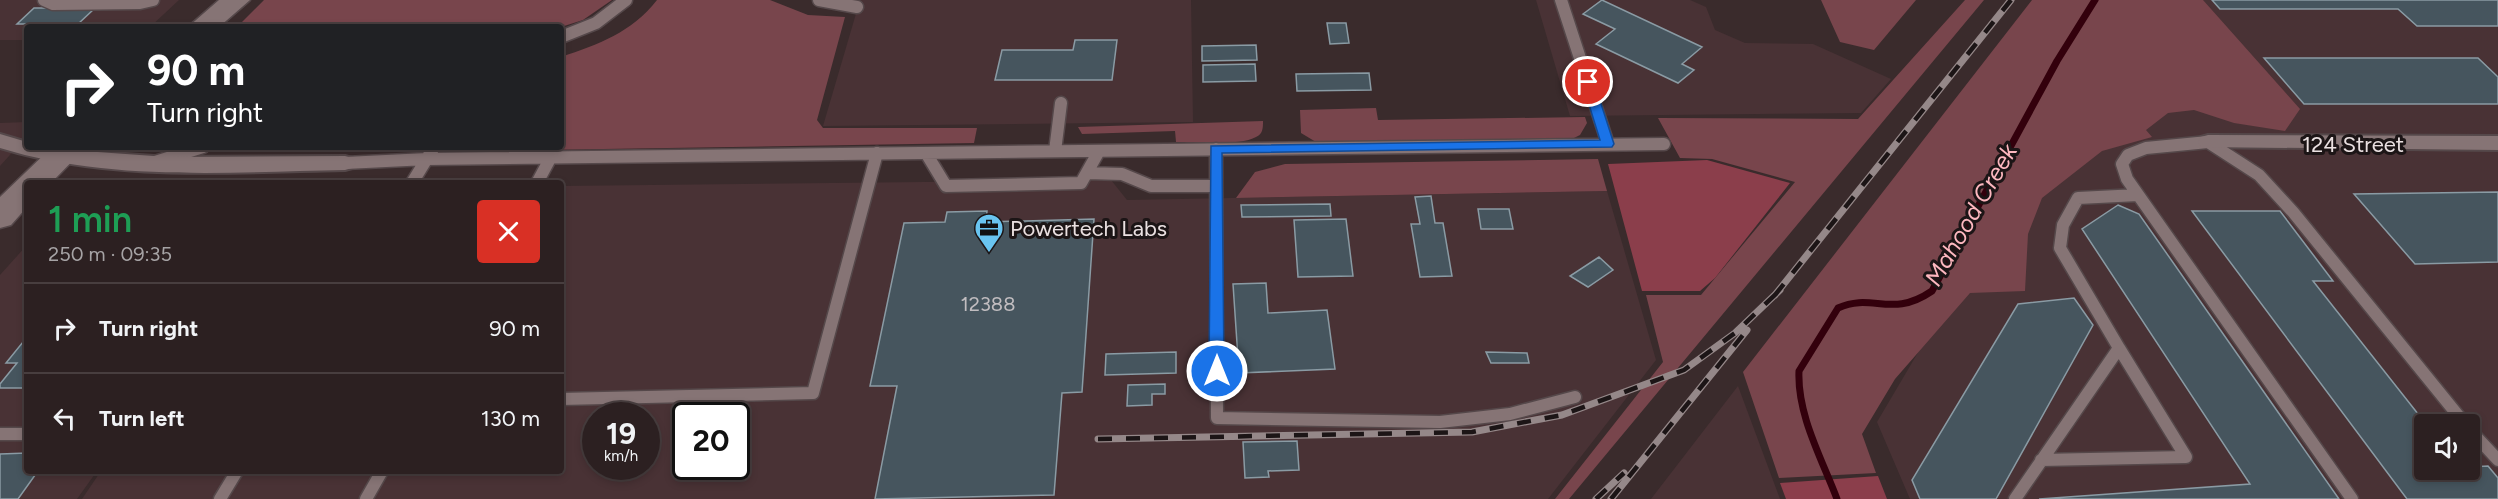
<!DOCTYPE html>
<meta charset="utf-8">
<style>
:root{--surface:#2c2021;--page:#34282a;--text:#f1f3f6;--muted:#a6a3a5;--line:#483e3f}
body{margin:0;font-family:Figtree,sans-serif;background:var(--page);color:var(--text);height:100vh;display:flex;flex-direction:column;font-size:22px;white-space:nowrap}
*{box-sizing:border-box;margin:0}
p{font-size:20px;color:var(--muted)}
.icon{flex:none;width:33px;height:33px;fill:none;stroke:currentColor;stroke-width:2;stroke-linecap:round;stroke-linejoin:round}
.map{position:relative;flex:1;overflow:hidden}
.side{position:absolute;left:24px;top:180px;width:540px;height:294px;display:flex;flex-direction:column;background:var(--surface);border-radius:6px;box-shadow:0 3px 9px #0003,0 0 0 2px var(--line)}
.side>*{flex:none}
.top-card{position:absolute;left:24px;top:24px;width:540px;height:126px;border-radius:6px;box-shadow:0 3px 9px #0003,0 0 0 2px var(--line);background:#202124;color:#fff;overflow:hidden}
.tools{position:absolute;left:2414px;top:414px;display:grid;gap:12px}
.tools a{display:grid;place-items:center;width:66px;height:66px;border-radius:6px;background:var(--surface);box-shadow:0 3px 9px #0003,0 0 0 2px var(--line);font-size:30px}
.speed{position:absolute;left:582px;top:402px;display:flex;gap:12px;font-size:30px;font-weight:700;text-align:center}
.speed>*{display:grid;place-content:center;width:78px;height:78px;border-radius:50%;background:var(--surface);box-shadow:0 3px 9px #0003,0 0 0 2px var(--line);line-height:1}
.speed small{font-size:15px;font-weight:400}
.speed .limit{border:3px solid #111;border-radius:9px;background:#fff;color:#111}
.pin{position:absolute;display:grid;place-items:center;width:51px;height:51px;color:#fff;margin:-26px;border:3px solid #fff;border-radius:50%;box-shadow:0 2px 6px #0007}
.me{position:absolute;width:66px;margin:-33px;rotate:0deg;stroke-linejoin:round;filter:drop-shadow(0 0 4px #0008)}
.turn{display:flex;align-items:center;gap:21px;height:126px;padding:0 24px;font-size:27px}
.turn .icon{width:78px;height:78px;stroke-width:2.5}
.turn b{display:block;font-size:42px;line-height:51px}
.round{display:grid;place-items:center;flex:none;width:63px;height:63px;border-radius:6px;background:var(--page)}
.headline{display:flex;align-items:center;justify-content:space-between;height:102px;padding:0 24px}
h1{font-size:36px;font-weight:600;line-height:45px;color:#1e9e55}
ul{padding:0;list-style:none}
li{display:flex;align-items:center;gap:18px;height:90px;padding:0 24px;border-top:2px solid var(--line)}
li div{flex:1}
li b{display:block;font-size:22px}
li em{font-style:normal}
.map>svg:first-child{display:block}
</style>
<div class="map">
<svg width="2498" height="499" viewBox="0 0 2498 499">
<rect width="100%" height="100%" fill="#3a2b2c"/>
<path fill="#493235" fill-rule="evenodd" d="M 0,0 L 179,0 L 150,27 L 27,27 L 27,40 L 0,40 Z
M 860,0 L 1191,0 L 1193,122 L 823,126 Z
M 1536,0 L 1690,0 L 1706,7 L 1715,30 L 1745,43 L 1813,44 L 1891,79 L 1861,113 L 1570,116 Z
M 2126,0 L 2498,0 L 2498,499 L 1910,499 L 1877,422 ZM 2424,424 L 2469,424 L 2469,470 L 2424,470 Z
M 27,122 L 27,136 L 0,166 L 0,123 Z
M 1111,180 L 1127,200 L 1607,191 L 1656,360 L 1548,499 L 82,499 L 101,471 L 561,471 L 561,186 ZM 596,416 L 646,416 L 646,466 L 596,466 ZM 686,416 L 736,416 L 736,466 L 686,466 Z
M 27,245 L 27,471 L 97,471 L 77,499 L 0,499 L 0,275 Z
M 1738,386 L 1780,499 L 1651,499 Z"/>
<path fill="#78454c" d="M 264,0 L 612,0 L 583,20 L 561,27 L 237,27 Z
M 657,0 L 770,0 L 808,15 L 845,17 L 817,120 L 823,128 L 977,128 L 974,143 L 483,151 L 475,147 L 561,147 L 561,57 C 599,44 631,33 657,0 Z
M 1821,0 L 1916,0 L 1874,50 L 1840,42 Z
M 1965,0 L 1984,0 L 1569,499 L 1555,499 L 1663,362 L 1646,295 L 1701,295 L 1795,182 L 1712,159 L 1680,158 L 1658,118 L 1858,119 Z
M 2032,0 L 2203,0 L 2300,109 L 2285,131 L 2234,123 L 2194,110 L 2168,113 L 2146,130 L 2152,137 L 2102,151 L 2042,198 L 2028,234 L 2025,291 L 1970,293 L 1895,379 L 1862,434 L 1876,473 L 1779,478 L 1743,372 Z
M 1376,108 L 1378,120 L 1585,117 L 1587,123 L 1580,135 L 1572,139 L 1316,142 L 1301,133 L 1300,110 Z
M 1263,121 C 1263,128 1263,134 1256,137 C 1241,146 1194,142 1176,142 L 1175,131 L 1082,134 L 1078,127 Z
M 264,147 L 378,147 L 337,152 L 262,152 Z
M 1598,159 L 1607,191 L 1236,198 L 1255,172 L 1285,164 Z"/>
<path fill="#8b3e4b" d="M 1707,160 L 1790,183 L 1715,278 L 1700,291 L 1642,291 L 1608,164 Z
M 1878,476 L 1887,499 L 1786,499 L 1780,483 Z"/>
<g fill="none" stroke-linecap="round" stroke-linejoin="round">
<path stroke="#33000c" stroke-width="7" d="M 1837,499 C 1822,459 1797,415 1799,371 L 1838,308 C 1873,292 1891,319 1932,291 L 2057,61 L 2095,0"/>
</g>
<path fill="#46555e" stroke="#8a9ba4" stroke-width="1.5" d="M 1602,0 L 1702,47 L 1682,64 L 1694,70 L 1678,83 L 1596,44 L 1615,29 L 1583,14 Z
M 2212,0 L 2498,0 L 2498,26 L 2417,26 L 2398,9 L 2220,9 Z
M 34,8 L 95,8 L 78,24 L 17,24 Z
M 1327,23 L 1346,23 L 1349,43 L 1330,44 Z
M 1075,40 L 1117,40 L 1112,80 L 995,80 L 1002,50 L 1073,50 Z
M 1256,45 L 1257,60 L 1202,61 L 1202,46 Z
M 2264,58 L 2478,58 L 2498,77 L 2498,104 L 2304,104 Z
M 1255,64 L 1256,81 L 1203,82 L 1203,65 Z
M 1369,73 L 1371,90 L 1297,91 L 1296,74 Z
M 2498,192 L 2498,262 L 2415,264 L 2354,194 Z
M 1431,196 L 1435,223 L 1443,223 L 1452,276 L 1420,277 L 1411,224 L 1420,224 L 1415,197 Z
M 1330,204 L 1331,216 L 1242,217 L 1241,205 Z
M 2118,205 L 2139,214 L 2339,499 L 2039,499 L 2250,484 L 2082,229 Z
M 1478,209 L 1509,209 L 1513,229 L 1481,229 Z
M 987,211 L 986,222 L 1094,219 L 1082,392 L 1062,393 L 1054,495 L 875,499 L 897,386 L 870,386 L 904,223 L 945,222 L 947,212 Z
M 2192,211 L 2280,211 L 2333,281 L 2313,281 L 2426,424 L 2424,424 L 2424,470 L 2469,470 L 2469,467 L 2488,466 L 2498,478 L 2498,499 L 2407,499 Z
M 1346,219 L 1353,276 L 1298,277 L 1294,220 Z
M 1599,257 L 1613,270 L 1588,287 L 1570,276 Z
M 1266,283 L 1268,313 L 1327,310 L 1335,369 L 1239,373 L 1233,284 Z
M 2074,298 L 2093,325 L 1996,499 L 1920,499 L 1912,480 L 2018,304 Z
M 27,337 L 27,388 L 0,388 L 0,384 L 17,363 L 6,363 Z
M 1176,352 L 1176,373 L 1105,375 L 1106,354 Z
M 1486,352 L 1527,353 L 1529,363 L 1491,363 Z
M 1165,384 L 1165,394 L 1152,394 L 1152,405 L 1127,406 L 1128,385 Z
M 1297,441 L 1299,470 L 1268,471 L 1269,477 L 1245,478 L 1243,442 Z
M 27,453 L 27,471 L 38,471 L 18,499 L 0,499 L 0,454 Z"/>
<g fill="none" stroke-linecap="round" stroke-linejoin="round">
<g stroke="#55484a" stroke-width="15">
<path id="lane" d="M 44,0 L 53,4 L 140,3 L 153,0
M 819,0 L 857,7
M 1561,0 L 1608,144
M 561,37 L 596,23 L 626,0
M 1216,149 L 1217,418 L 1440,422 L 1510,414 L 1575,397
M 1055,151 L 1061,103
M 926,153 L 946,186 L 1081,183 L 1099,151
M 155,162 L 203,147
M 345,163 L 427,159 L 1664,144
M 1087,173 L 1122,174 L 1151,186 L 1216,186
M 412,183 L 434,147
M 537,183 L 551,157
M 561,399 L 813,393 L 877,153
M 2469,429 L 2498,460
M 0,434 L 27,434
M 2041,460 L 2186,457 L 2119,348
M 220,499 L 237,471
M 366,499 L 382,471
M 2015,499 L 2119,348 L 2060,248 L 2063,225 L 2078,198 L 2138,195
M 2352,499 L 2127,179 L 2122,164 L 2128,155 L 2146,148 L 2208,142 L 2259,175 L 2293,212 L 2465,424"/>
</g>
<g stroke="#55484a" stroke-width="4">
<path id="street" d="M 0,134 L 27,142 L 27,147 L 168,157 L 345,156 L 352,158 L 356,163 L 352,168 L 345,170 C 231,172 110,182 0,148 Z
M 2208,135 L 2498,136 L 2498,150 L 2201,147 L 2198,142 L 2201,137 Z"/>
</g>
<g stroke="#55484a" stroke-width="3">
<path id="secondary" d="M 219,0 L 250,0 L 219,27 L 188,27 Z
M 52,147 L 86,147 L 51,183 L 27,183 L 27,207 L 11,225 L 0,228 L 0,197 Z"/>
</g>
<use href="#lane" stroke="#867475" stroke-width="12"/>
<use href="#street" fill="#867475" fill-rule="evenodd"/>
<use href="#secondary" fill="#867475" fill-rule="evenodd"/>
<g stroke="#958889" stroke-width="7">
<path id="rail" d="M 1775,295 L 2011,0
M 1098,439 L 1472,432 L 1562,415 L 1684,370 L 1735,333 L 1780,290
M 1596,499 L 1624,473
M 1611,499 L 1747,330"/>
</g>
<use href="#rail" stroke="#1c1516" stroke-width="4.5" stroke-dasharray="14" stroke-linecap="butt"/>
</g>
<path fill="#1a73e8" stroke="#114b97" stroke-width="1.5" d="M 1588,79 L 1594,82 L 1614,144 L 1612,147 L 1222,153 L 1224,371 L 1222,375 L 1212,375 L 1209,371 L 1211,146 L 1600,140 L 1582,82 Z"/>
<defs>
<g id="office-pin" transform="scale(1.5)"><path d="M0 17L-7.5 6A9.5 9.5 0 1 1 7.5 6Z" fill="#69c4f0" stroke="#1c1516"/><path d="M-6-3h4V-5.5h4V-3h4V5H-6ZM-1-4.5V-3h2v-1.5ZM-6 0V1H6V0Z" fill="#111"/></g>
</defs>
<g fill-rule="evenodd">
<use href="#office-pin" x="989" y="228"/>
</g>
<g text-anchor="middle" stroke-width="6" stroke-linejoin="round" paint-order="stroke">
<g font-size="20" fill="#c1bdc0">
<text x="988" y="311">12388</text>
</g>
<g font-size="22" fill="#eae0e1" stroke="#1c1516">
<text x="2353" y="152">124 Street</text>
</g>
<g font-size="22" fill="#eae0e1" stroke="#1c1516" text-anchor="start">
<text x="1010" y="236">Powertech Labs</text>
</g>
<g font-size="24" font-style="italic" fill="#fdb7bf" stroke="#1c1516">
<text transform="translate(1971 215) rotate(-60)" y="8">Mahood Creek</text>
</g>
</g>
</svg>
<div class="tools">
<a><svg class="icon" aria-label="sound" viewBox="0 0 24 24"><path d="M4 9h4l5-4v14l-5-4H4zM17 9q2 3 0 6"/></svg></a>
</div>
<div class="speed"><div>19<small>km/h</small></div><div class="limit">20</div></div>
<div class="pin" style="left:1588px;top:82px;background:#d93025"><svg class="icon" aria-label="arrive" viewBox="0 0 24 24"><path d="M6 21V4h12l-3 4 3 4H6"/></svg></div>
<svg class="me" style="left:1217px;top:371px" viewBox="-20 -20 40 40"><circle r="17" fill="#1a73e8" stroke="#fff" stroke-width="3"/><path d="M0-11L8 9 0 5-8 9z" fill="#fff"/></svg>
<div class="top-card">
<div class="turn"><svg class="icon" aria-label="right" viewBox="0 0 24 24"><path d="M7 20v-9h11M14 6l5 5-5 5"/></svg><div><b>90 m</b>Turn right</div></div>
</div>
<section class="side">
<div class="headline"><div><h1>1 min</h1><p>250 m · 09:35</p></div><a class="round" style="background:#d93025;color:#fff"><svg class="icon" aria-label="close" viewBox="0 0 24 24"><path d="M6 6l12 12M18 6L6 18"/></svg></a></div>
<ul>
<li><svg class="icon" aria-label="right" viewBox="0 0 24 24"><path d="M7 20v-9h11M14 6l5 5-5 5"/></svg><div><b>Turn right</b></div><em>90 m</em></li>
<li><svg class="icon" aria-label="left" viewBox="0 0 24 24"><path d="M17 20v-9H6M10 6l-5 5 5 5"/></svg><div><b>Turn left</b></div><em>130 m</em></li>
</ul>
</section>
</div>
